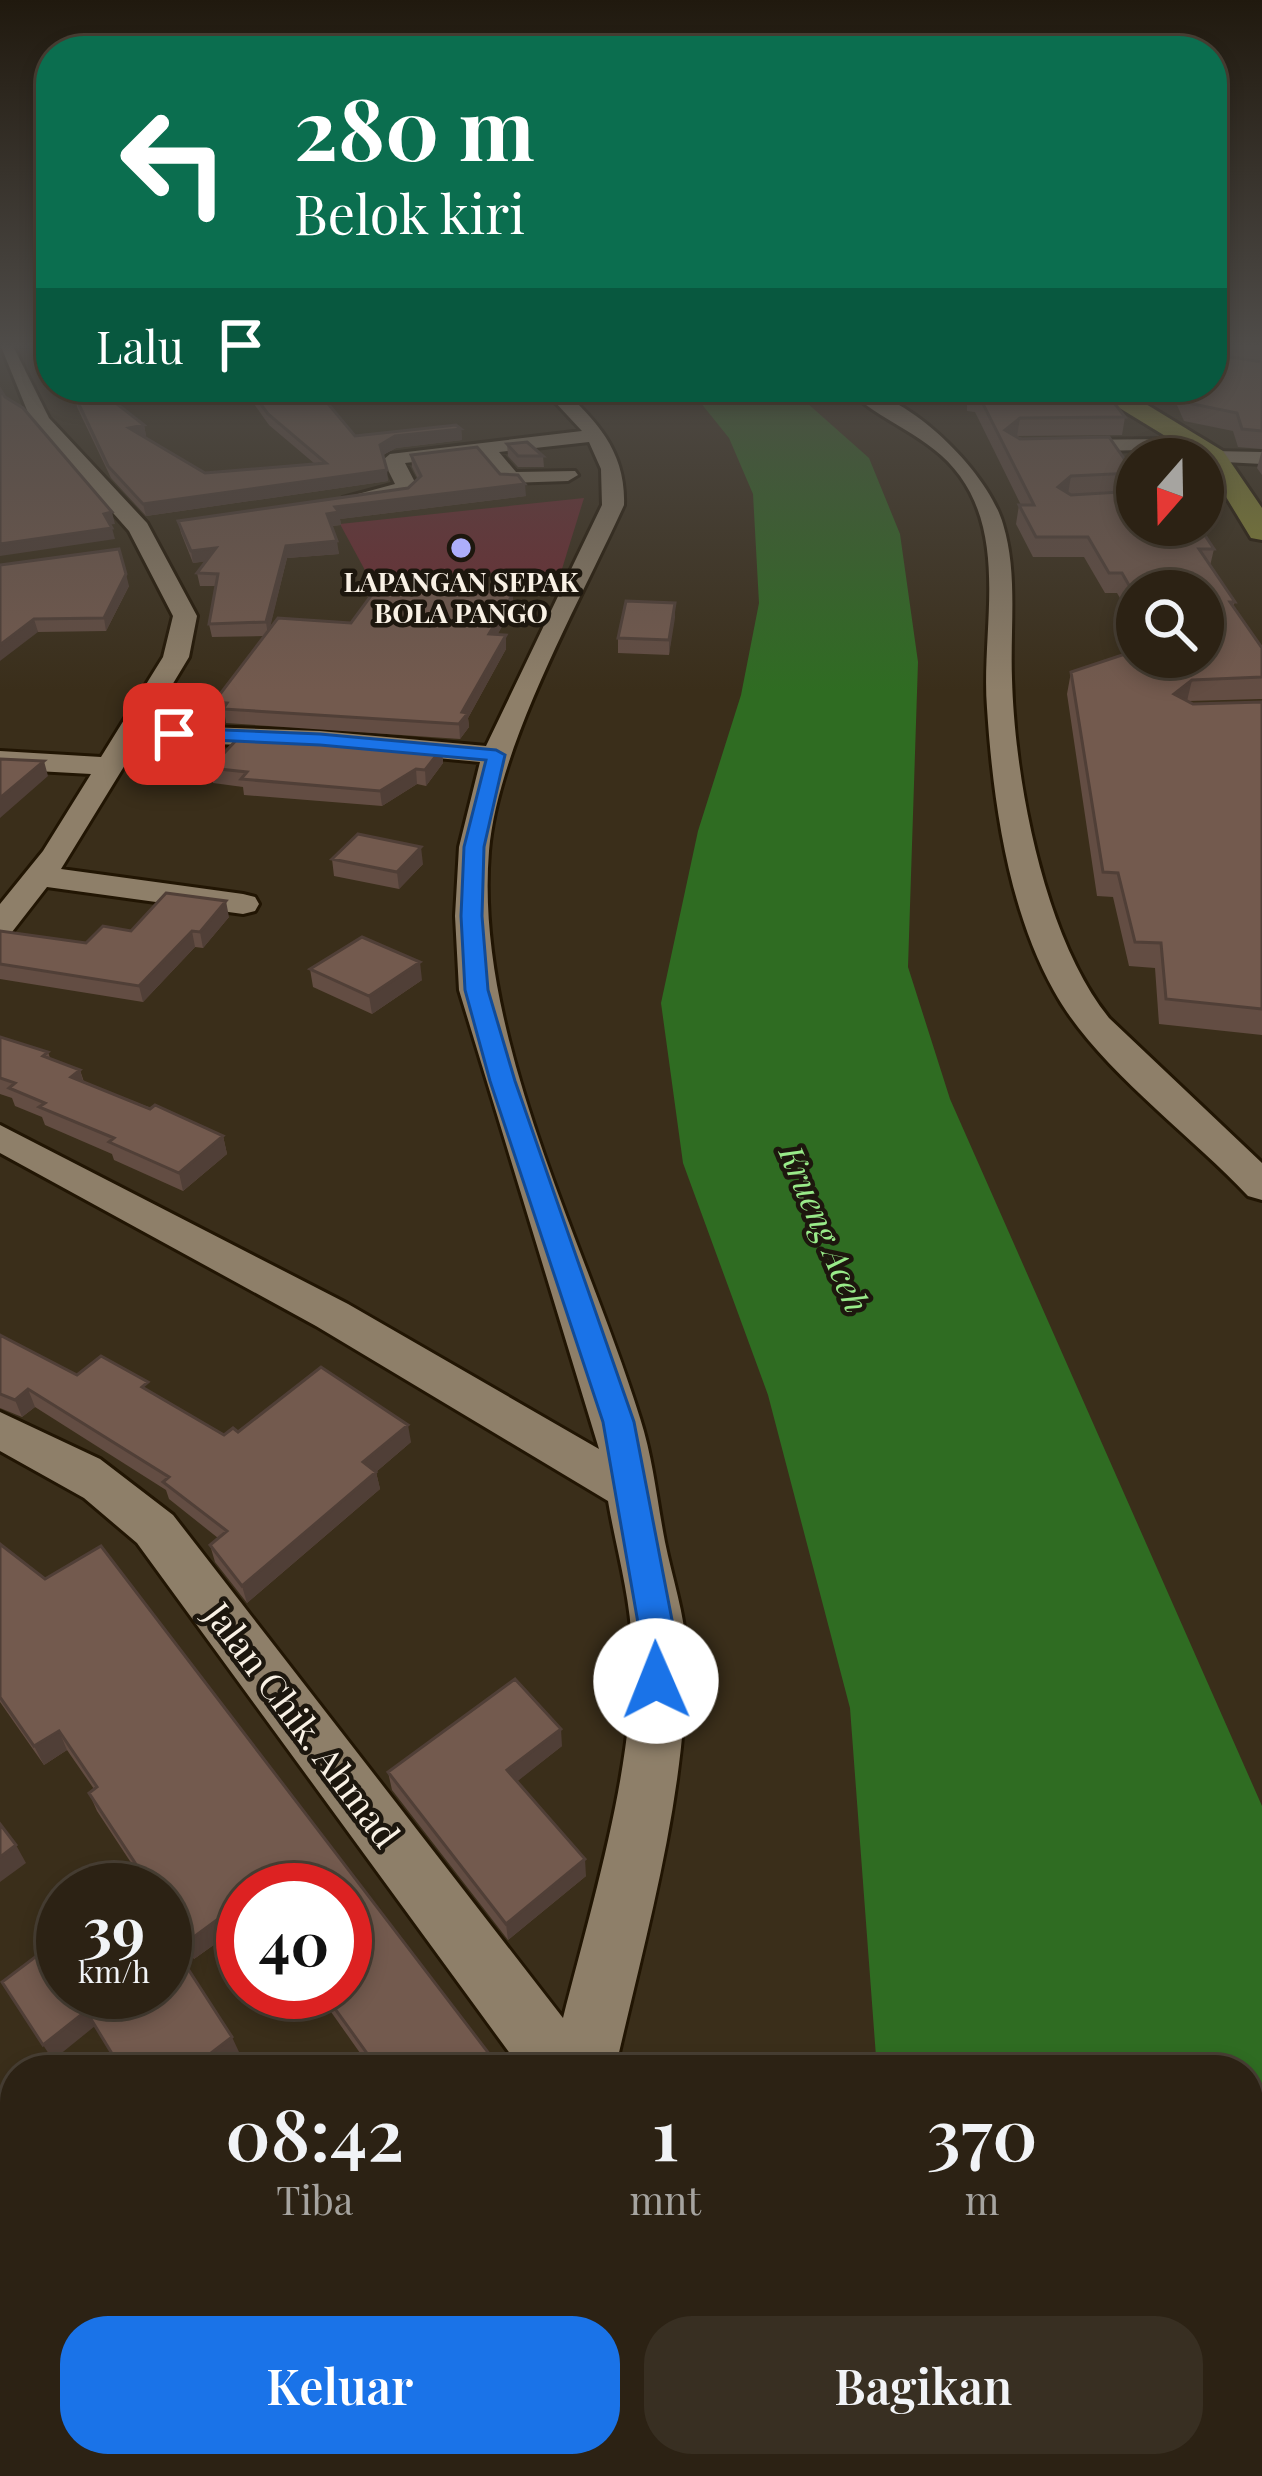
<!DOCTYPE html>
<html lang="id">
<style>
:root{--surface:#2c2214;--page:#382f22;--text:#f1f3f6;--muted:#a6a4a0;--line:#483f34;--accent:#1a73e8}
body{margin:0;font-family:"Playfair Display",serif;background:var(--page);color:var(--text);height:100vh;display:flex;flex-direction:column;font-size:45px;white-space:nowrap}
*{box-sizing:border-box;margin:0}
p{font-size:39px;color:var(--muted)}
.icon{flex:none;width:66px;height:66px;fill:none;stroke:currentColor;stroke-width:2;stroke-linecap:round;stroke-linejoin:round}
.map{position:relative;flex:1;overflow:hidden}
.drawer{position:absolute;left:0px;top:2055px;width:1263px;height:423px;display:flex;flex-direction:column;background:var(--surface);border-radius:48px 48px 0 0;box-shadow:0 6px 18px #0003,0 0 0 3px var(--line)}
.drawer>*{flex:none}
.top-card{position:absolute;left:36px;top:36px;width:1191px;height:366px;border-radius:48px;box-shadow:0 6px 18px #0003,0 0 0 3px var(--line);background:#0b6e4f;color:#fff;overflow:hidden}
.needle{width:78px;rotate:200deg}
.fabs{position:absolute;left:1116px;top:438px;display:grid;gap:24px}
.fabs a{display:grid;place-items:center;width:108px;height:108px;border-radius:50%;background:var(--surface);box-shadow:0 6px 18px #0003,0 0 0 3px var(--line);font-size:60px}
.speed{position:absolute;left:36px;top:1863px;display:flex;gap:24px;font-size:60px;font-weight:700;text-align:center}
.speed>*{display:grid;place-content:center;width:156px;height:156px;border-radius:50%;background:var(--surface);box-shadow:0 6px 18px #0003,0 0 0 3px var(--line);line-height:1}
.speed small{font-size:30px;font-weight:400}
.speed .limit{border:18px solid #d22;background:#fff;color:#111}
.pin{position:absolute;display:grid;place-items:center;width:102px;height:102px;color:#fff;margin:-51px;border-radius:24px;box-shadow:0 6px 18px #0006}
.me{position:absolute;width:132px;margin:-66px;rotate:359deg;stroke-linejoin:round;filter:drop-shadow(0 0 9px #0008)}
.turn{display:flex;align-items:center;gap:42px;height:252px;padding:0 60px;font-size:54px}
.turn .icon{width:156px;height:156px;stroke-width:2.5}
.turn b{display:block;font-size:84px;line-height:102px}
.then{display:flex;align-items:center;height:114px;padding:0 60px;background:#0003;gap:24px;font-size:45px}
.eta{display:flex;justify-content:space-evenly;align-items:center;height:204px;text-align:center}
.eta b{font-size:72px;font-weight:600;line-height:84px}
.cta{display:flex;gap:24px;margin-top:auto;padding:24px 60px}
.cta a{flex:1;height:138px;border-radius:48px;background:var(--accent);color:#fff;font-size:48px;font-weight:600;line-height:138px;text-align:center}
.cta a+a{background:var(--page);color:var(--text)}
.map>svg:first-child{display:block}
</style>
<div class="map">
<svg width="1262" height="2476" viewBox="0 0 1262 2476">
<rect width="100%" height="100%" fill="#3a2e1a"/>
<path fill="#6e2b32" d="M 584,498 L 561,572 L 367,574 L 340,524 Z"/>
<path fill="#2f6c22" d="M 688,387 L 789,387 L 869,458 L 900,534 L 918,662 L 908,967 L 950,1099 L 1262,1806 L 1262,2476 L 880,2476 L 881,2463 L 1248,2463 L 1248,2070 L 877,2070 L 850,1708 L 768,1395 L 683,1163 L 661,1003 L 698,831 L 741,695 L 759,603 L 753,494 L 729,438 Z"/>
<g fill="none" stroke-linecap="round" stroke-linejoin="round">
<g stroke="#211503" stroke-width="6">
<path id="minor" d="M 0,344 L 12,344 L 49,418 L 147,523 L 197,616 L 189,657 L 148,725 L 320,731 L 486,746 L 602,505 L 601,469 L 589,442 L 499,452 L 516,472 L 575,471 L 578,475 L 568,481 L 504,483 L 480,454 L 405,463 L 418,488 L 415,492 L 354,504 L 343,498 L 395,484 L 383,460 L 390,454 L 582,431 L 541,387 L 560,387 C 597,421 626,452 624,505 C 579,604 498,745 489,851 C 474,1037 585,1241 640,1418 C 653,1458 657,1501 665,1542 C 672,1577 685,1615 686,1649 C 688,1791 646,1933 615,2070 L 522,2070 L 137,1543 L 84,1498 L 0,1451 L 0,1412 L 100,1459 L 173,1515 L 563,2018 C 592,1904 635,1765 632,1647 C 631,1599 616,1548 608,1501 L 316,1326 L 0,1153 L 0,1125 L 348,1304 L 599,1449 L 459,990 L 455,916 L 459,847 L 480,762 L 320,747 L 139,742 L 61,869 L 243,894 L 255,897 L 259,904 L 255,911 L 243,914 L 47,887 L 12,932 L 0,935 L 0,904 L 43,851 L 91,774 L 0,769 L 0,751 L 101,757 L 163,657 L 173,616 L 129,531 L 31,420 Z
M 357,387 L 411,387 L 402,392 L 328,401 L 319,396 Z
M 845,387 C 902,387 987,469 1003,524 C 1018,573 1010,628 1012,679 C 1015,782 1044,937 1109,1018 L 1262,1163 L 1262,1200 L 1248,1196 C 1188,1132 1095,1066 1054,991 C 1008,909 993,801 987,708 C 981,633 1008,542 960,476 C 931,435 879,422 845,387 Z
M 1173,439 L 1183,445 L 1180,449 L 1060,452 L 1050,446 L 1060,440 Z
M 1213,451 L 1262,452 L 1262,464 L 1206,461 L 1206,453 Z
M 1203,494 L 1217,496 L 1221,500 L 1203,506 Z
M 395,2463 L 471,2463 L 466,2476 L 390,2476 Z"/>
</g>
<g stroke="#211503" stroke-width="6">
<path id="highway" d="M 1085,387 L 1118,387 L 1223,451 L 1262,508 L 1262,540 L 1251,538 L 1203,459 Z"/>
</g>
<use href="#minor" fill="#8e7f69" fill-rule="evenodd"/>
<use href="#highway" fill="#8a8a33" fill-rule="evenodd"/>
</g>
<path fill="#634d43" d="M 1212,344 L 1262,344 L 1262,449 L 1238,447 L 1233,431 L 1184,421 L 1169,387 L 1212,387 Z
M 247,387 L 355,436 L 461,429 L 462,440 L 396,448 L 383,455 L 388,481 L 146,516 L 111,478 L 77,407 L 75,396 L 87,403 L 144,425 L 146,436 L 143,437 L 205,473 L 315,464 L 269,425 L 249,397 Z
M 900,387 L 1102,387 L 1125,417 L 1122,435 L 1016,436 L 1134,473 L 1130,491 L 1214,549 L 1210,566 L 1235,602 L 1233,606 L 1262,648 L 1262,699 L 1188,701 L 1193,704 L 1262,702 L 1262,1035 L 1159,1024 L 1155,968 L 1129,966 L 1113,897 L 1097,896 L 1067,694 L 1071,672 L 1203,657 L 1203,591 L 1137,591 L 1137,615 L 1130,615 L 1117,593 L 1105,593 L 1084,557 L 1033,557 L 1016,524 L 1019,505 L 1021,505 L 975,412 L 967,411 L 967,395 L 900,389 Z
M 507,444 L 543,456 L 544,467 L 518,467 L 508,456 Z
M 1262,450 L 1262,475 L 1257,468 Z
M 411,455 L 500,474 L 526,496 L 340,519 L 341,525 L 332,526 L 339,554 L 287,558 L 269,630 L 513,607 L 497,635 L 506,635 L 506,649 L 468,718 L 469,727 L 460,739 L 226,723 L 225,717 L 217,717 L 214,702 L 265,636 L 212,637 L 209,624 L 216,586 L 200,586 L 197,573 L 206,561 L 193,563 L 181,533 L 178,521 L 408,488 L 418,479 L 412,467 Z
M 0,565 L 129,586 L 106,631 L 38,632 Z
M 675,603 L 669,655 L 618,653 L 618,638 Z
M 442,748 L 443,763 L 426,786 L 417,784 L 382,806 L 244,795 L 243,787 L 213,783 L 210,768 Z
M 332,859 L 423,864 L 399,889 L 334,876 Z
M 229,917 L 203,948 L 195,947 L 143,1002 L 0,979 L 0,931 L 86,943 L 131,931 Z
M 310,969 L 422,980 L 372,1014 L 313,987 Z
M 0,1037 L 48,1052 L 50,1058 L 80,1070 L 84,1082 L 223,1136 L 227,1154 L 183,1191 L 114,1160 L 112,1154 L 45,1125 L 42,1117 L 15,1106 L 12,1098 L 0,1094 Z
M 0,1335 L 77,1375 L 151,1393 L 224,1435 L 238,1432 L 411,1442 L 376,1472 L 380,1489 L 247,1603 L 215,1562 L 210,1545 L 218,1538 L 169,1499 L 166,1490 L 35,1407 L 22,1417 L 0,1408 Z
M 0,1544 L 45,1579 L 101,1546 L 501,2070 L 372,2070 L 317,1992 L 345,1992 L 345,1890 L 243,1890 L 243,1924 L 194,1959 L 165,1914 L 165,1890 L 149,1890 L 97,1811 L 89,1793 L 94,1789 L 67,1750 L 44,1765 L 0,1702 Z
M 562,1746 L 517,1781 L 586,1876 L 508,1940 L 392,1790 L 388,1772 Z"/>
<path fill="#503f37" d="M 1020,418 L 1017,436 L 1003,448 L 1005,430 Z
M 144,425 L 146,436 L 131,439 L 129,428 Z
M 461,429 L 462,440 L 396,448 L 381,456 L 380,445 L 395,436 Z
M 387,470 L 388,481 L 146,516 L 143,504 Z
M 1071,476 L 1068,494 L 1058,487 Z
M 525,484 L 526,496 L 340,519 L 341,525 L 329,526 L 327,514 L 335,507 Z
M 112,512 L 115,524 L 107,525 L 104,514 Z
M 112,528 L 115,539 L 0,556 L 0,544 Z
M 337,541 L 339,554 L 287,558 L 268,636 L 266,622 L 286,546 Z
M 216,548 L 218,560 L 193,563 L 191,551 Z
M 126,574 L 129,586 L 106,631 L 104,618 Z
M 513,594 L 513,607 L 490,648 L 489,634 Z
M 675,603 L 675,618 L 669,655 L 669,640 Z
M 34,619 L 38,632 L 0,661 L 0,645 Z
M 506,635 L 506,649 L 468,718 L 469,727 L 460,739 L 459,724 L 462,712 Z
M 1192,680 L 1187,701 L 1174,694 Z
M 442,748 L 443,763 L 426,786 L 425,770 Z
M 44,761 L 48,776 L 0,818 L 0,798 Z
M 416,769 L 417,784 L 382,806 L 380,791 Z
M 421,847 L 423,864 L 399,889 L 397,872 Z
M 226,901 L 229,917 L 203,948 L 200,932 Z
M 192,931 L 195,947 L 143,1002 L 139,986 Z
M 420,962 L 422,980 L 372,1014 L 369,996 Z
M 80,1070 L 85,1088 L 71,1077 Z
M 223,1136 L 227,1154 L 183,1191 L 179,1173 Z
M 28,1389 L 35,1407 L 22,1417 L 15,1400 Z
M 408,1425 L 411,1442 L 376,1472 L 380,1489 L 247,1603 L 242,1586 L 363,1462 Z
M 561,1729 L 562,1746 L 509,1788 L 507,1770 Z
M 59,1731 L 67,1750 L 44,1765 L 34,1746 Z
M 16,1845 L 26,1863 L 0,1882 L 0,1857 Z
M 585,1859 L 586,1876 L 508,1940 L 506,1924 Z
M 243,1905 L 243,1924 L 194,1959 L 187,1942 L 233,1908 Z
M 86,2011 L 95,2026 L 53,2060 L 43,2045 Z
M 232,2037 L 239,2052 L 216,2070 L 189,2070 Z
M 15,2414 L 15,2447 L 0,2462 L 0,2429 Z"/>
<path fill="#735a4e" stroke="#503f37" stroke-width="3" d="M 1212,351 L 1212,354 L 1262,362 L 1262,431 L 1242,429 L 1237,413 L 1188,403 L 1180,387 L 1212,387 Z
M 248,387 L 314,387 L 355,436 L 456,425 L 461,429 L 395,436 L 380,445 L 387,470 L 143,504 L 108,466 L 75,396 L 87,403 L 112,400 L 144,425 L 129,428 L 205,473 L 326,463 L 268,414 Z
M 969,387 L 1102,387 L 1125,417 L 1020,418 L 1005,430 L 1020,439 L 1109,437 L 1134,473 L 1071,476 L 1058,487 L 1071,495 L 1137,491 L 1137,525 L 1198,525 L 1214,549 L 1199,549 L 1235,602 L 1230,602 L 1262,648 L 1262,677 L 1192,680 L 1174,694 L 1193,704 L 1262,702 L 1262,1009 L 1166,999 L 1161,943 L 1135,942 L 1118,873 L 1103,872 L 1071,672 L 1137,650 L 1137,657 L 1203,657 L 1203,591 L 1137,591 L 1137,594 L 1134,594 L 1122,573 L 1109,573 L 1088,537 L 1036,537 L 1019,505 L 1034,505 L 978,394 L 969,394 Z
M 0,389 L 5,397 L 23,408 L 112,512 L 104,514 L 112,528 L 0,544 Z
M 527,442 L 543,456 L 518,456 L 507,444 Z
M 477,447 L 500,474 L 518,475 L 525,484 L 335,507 L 339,512 L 327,514 L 337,541 L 286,546 L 266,622 L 209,624 L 218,574 L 197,573 L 216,548 L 191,551 L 178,521 L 408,488 L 421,476 L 411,455 Z
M 119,549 L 126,574 L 104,618 L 34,619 L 0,645 L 0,565 Z
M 381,582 L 513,594 L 489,634 L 506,635 L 462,712 L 468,713 L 459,724 L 223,709 L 227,703 L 214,702 L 278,618 L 351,623 Z
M 626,601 L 675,603 L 669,640 L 618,638 Z
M 242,734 L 442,748 L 425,770 L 416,769 L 380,791 L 241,779 L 247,772 L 210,768 Z
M 0,759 L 44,761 L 0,798 Z
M 358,834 L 421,847 L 397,872 L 332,859 Z
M 166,893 L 226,901 L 200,932 L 192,931 L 139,986 L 0,964 L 0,931 L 86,943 L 103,926 L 131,931 Z
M 362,937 L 420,962 L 369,996 L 310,969 Z
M 0,1037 L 48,1052 L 43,1056 L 80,1070 L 71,1077 L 150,1109 L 155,1105 L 223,1136 L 179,1173 L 109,1142 L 114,1138 L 39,1107 L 45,1103 L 9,1088 L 15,1083 L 0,1078 Z
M 0,1335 L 77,1375 L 101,1356 L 148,1382 L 142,1387 L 224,1435 L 233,1428 L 238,1432 L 321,1367 L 408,1425 L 363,1462 L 376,1472 L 242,1586 L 210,1545 L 227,1531 L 163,1482 L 169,1477 L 28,1389 L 15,1400 L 0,1394 Z
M 0,1544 L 45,1579 L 101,1546 L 500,2068 L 498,2070 L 379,2070 L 323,1992 L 345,1992 L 345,1890 L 243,1890 L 243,1905 L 233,1908 L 187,1942 L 165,1909 L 165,1890 L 153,1890 L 89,1793 L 97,1787 L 59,1731 L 34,1746 L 0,1697 Z
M 515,1679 L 561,1729 L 507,1770 L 585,1859 L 506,1924 L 388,1772 Z
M 0,1824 L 16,1845 L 0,1857 Z
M 63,1936 L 63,1992 L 115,1992 L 122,2001 L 134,1992 L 165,1992 L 165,1969 L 181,1958 L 232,2037 L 189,2070 L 122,2070 L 86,2011 L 43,2045 L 2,1982 Z
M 15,2272 L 15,2414 L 0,2429 L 0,2287 Z"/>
<linearGradient id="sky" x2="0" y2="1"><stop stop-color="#20190e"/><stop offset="0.5" stop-color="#4f4c49"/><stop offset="1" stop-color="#4f4c49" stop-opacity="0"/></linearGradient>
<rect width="1262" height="691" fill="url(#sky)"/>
<path fill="#1a73e8" stroke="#114b97" stroke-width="3" d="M 174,728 L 320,734 L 496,750 L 505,755 L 484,847 L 482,916 L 488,990 L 515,1081 L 634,1422 L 677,1646 L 669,1692 L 656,1697 L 644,1692 L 639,1681 L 642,1646 L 603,1422 L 490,1081 L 465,990 L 461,916 L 464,847 L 486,760 L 320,745 L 168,738 L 165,734 Z"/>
<circle fill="#adaefb" stroke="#1d170e" stroke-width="4.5" cx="461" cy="548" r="12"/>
<g text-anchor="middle" stroke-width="9" stroke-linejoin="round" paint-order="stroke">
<g font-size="27" font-weight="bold" fill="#f9f1e5" stroke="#1d170e">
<text x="461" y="592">LAPANGAN SEPAK<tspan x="461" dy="31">BOLA PANGO</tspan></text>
</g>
<g font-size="33" font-style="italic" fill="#99eb89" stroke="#1d170e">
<text transform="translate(824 1229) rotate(67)" y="12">Krueng Aceh</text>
</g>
<g font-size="36" fill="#f9f1e5" stroke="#1d170e">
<text transform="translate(302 1725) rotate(53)" y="13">Jalan Chik. Ahmad</text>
</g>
</g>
</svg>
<div class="fabs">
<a><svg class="needle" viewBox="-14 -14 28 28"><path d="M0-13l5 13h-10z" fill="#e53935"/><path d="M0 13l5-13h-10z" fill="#a6a4a0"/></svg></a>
<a><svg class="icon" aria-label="search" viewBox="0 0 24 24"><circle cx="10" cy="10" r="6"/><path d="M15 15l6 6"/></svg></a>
</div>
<div class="speed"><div>39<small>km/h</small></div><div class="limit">40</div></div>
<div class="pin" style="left:174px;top:734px;background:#d93025"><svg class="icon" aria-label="arrive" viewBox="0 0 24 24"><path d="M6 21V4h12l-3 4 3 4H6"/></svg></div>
<svg class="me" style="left:656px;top:1681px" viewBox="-20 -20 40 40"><circle r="19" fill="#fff"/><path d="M0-13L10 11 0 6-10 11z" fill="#1a73e8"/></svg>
<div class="top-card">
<div class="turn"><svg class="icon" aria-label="left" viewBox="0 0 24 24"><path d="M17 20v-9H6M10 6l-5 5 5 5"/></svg><div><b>280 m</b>Belok kiri</div></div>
<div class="then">Lalu<svg class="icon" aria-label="arrive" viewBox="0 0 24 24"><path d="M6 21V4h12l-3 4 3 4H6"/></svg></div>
</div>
<section class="drawer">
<div class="eta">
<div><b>08:42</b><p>Tiba</p></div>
<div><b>1</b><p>mnt</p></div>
<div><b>370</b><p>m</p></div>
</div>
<div class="cta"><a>Keluar</a><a>Bagikan</a></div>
</section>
</div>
